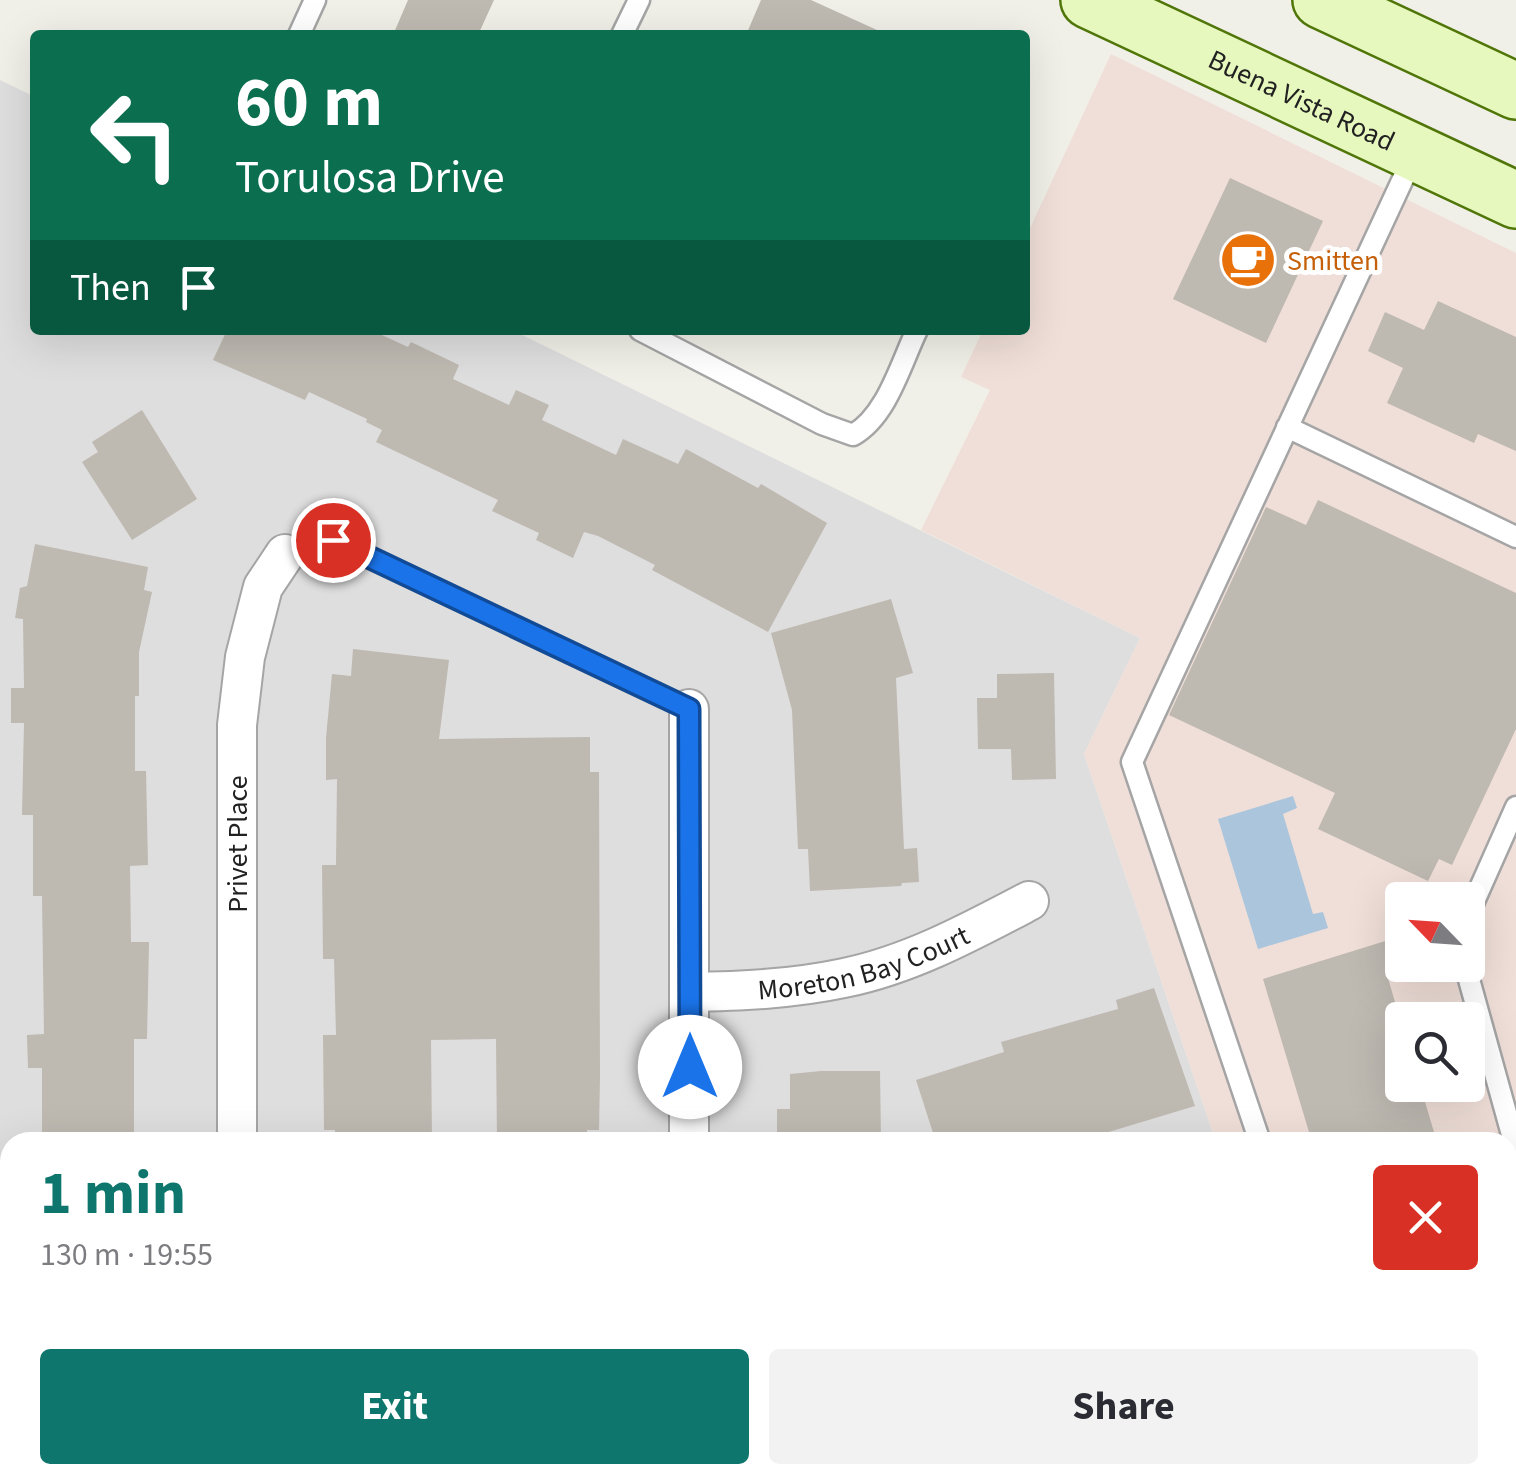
<!DOCTYPE html>
<meta charset="utf-8">
<style>
:root{--surface:#fff;--page:#f2f2f3;--text:#2b2b33;--muted:#7c7c81;--accent:#0f766e}
body{margin:0;font-family:"Source Sans 3",sans-serif;background:var(--page);color:var(--text);height:100vh;display:flex;flex-direction:column;font-size:38px;white-space:nowrap}
*{box-sizing:border-box;margin:0}
p{font-size:32px;color:var(--muted)}
.icon{flex:none;width:55px;height:55px;fill:none;stroke:currentColor;stroke-width:2;stroke-linecap:round;stroke-linejoin:round}
.map{position:relative;flex:1;overflow:hidden}
.details{position:absolute;left:0px;top:1132px;width:1518px;height:352px;display:flex;flex-direction:column;background:var(--surface);border-radius:30px 30px 0 0;box-shadow:0 10px 40px #0002}
.details>*{flex:none}
.top-card{position:absolute;left:30px;top:30px;width:1000px;height:305px;border-radius:10px;box-shadow:0 10px 40px #0002;background:#0b6e4f;color:#fff;overflow:hidden}
.needle{width:65px;rotate:295deg}
.buttons{position:absolute;left:1385px;top:882px;display:grid;gap:20px}
.buttons a{display:grid;place-items:center;width:100px;height:100px;border-radius:10px;background:var(--surface);box-shadow:0 10px 40px #0002;font-size:50px}
.pin{position:absolute;display:grid;place-items:center;width:85px;height:85px;color:#fff;margin:-42px;border:5px solid #fff;border-radius:50%;box-shadow:0 2px 10px #0007}
.me{position:absolute;width:110px;margin:-55px;rotate:0deg;stroke-linejoin:round;filter:drop-shadow(0 0 8px #0008)}
.turn{display:flex;align-items:center;gap:35px;height:210px;padding:0 40px;font-size:45px}
.turn .icon{width:130px;height:130px;stroke-width:2.5}
.turn b{display:block;font-size:70px;line-height:85px}
.then{display:flex;align-items:center;height:95px;padding:0 40px;background:#0003;gap:20px;font-size:38px}
.round{display:grid;place-items:center;flex:none;width:105px;height:105px;border-radius:10px;background:var(--page)}
.headline{display:flex;align-items:center;justify-content:space-between;height:170px;padding:0 40px}
h1{font-size:60px;font-weight:700;line-height:75px;color:var(--accent)}
.cta{display:flex;gap:20px;margin-top:auto;padding:20px 40px}
.cta a{flex:1;height:115px;border-radius:10px;background:var(--accent);color:#fff;font-size:40px;font-weight:700;line-height:115px;text-align:center}
.cta a+a{background:var(--page);color:var(--text)}
.map>svg:first-child{display:block}
</style>
<div class="map">
<svg width="1516" height="1484" viewBox="0 0 1516 1484">
<rect width="100%" height="100%" fill="#f1f0e8"/>
<path fill="#dfdede" d="M 0,80 L 35,97 L 35,330 L 512,330 L 1140,638 L 1084,754 L 1216,1142 L 10,1142 L 10,1475 L 1328,1475 L 1332,1484 L 0,1484 Z"/>
<path fill="#f0dfd8" fill-rule="evenodd" d="M 1111,54 L 1516,253 L 1516,1484 L 1332,1484 L 1328,1475 L 1508,1475 L 1508,1142 L 1216,1142 L 1084,754 L 1140,638 L 921,530 L 990,390 L 961,377 L 983,330 L 1025,330 L 1025,239 ZM 1402,900 L 1468,900 L 1468,965 L 1402,965 ZM 1402,1020 L 1468,1020 L 1468,1085 L 1402,1085 Z"/>
<path fill="#aac5dc" d="M 1293,796 L 1297,808 L 1283,814 L 1313,914 L 1323,912 L 1328,928 L 1258,949 L 1218,819 Z"/>
<path fill="#beb9b1" d="M 408,0 L 494,0 L 478,35 L 393,35 Z
M 761,0 L 811,0 L 888,35 L 746,35 Z
M 1230,178 L 1323,221 L 1266,343 L 1173,299 Z
M 1438,301 L 1516,337 L 1516,451 L 1478,434 L 1474,443 L 1387,403 L 1403,368 L 1368,351 L 1385,312 L 1424,330 Z
M 227,330 L 371,330 L 408,347 L 411,342 L 459,365 L 453,379 L 509,405 L 516,390 L 549,405 L 542,420 L 616,455 L 623,439 L 678,464 L 686,449 L 758,488 L 761,484 L 827,523 L 768,632 L 652,570 L 655,565 L 598,536 L 584,532 L 573,558 L 536,540 L 539,533 L 492,511 L 498,500 L 376,442 L 382,430 L 366,422 L 367,419 L 309,392 L 305,400 L 213,360 Z
M 142,410 L 197,499 L 132,540 L 82,462 L 98,452 L 92,442 Z
M 1318,500 L 1516,593 L 1516,729 L 1452,865 L 1439,859 L 1428,881 L 1318,829 L 1335,793 L 1169,715 L 1266,507 L 1306,525 Z
M 35,544 L 148,567 L 144,590 L 152,592 L 139,652 L 139,696 L 135,696 L 135,771 L 146,771 L 148,865 L 130,866 L 131,942 L 149,942 L 147,1039 L 134,1039 L 134,1142 L 42,1142 L 42,1068 L 28,1068 L 27,1035 L 44,1034 L 42,896 L 33,896 L 33,815 L 22,815 L 24,723 L 11,723 L 11,688 L 24,688 L 23,619 L 15,618 L 20,588 L 27,586 Z
M 891,599 L 913,673 L 896,678 L 904,849 L 917,848 L 919,882 L 902,883 L 901,886 L 810,891 L 808,849 L 798,849 L 792,710 L 771,633 Z
M 353,649 L 449,660 L 439,739 L 590,737 L 590,772 L 599,772 L 600,1077 L 599,1130 L 587,1130 L 587,1142 L 497,1142 L 496,1039 L 431,1040 L 432,1142 L 335,1142 L 335,1130 L 324,1130 L 323,1035 L 336,1035 L 334,959 L 323,959 L 322,865 L 336,865 L 337,779 L 326,780 L 326,738 L 332,674 L 351,676 Z
M 1054,673 L 1056,779 L 1012,780 L 1011,749 L 978,749 L 977,698 L 997,698 L 997,674 Z
M 1395,938 L 1406,973 L 1388,978 L 1402,1026 L 1402,1085 L 1420,1085 L 1437,1142 L 1312,1142 L 1263,979 Z
M 1154,988 L 1195,1106 L 1102,1134 L 1105,1142 L 936,1142 L 916,1080 L 1004,1052 L 1001,1042 L 1118,1009 L 1116,1000 Z
M 821,1071 L 880,1071 L 881,1142 L 777,1142 L 777,1109 L 790,1109 L 790,1074 Z"/>
<g fill="none" stroke-linecap="round" stroke-linejoin="round">
<g stroke="#a5a5a5" stroke-width="25">
<path id="lane" d="M 299,35 L 315,0
M 622,35 L 639,0
M 640,330 L 822,424 L 853,435 C 887,416 901,363 917,330
M 1287,427 L 1516,537
M 285,554 L 333,540 L 689,709
M 1468,915 L 1516,807
M 1465,965 L 1516,1149
M 1260,1142 L 1132,762 L 1415,153
M 1373,1475 L 1376,1484"/>
</g>
<g stroke="#a5a5a5" stroke-width="42">
<g id="street">
<path d="M 689,709 L 689,1142"/>
<path id="s1" d="M 689,992 C 742,991 792,989 844,978 C 909,965 970,932 1029,901"/>
<path d="M 237,1142 L 237,725 L 245,657 L 263,587 L 285,554"/>
<path d="M 690,1475 L 690,1484"/>
<path d="M 237,1484 L 237,1475"/>
<path d="M 1025,1484 L 1048,1475"/>
</g>
</g>
<g stroke="#507609" stroke-width="60">
<g id="secondary">
<path id="s2" d="M 1089,0 L 1516,200"/>
<path d="M 1321,0 L 1516,91"/>
</g>
</g>
<use href="#lane" stroke="#fff" stroke-width="20"/>
<use href="#street" stroke="#fff" stroke-width="38"/>
<use href="#secondary" stroke="#e7f8be" stroke-width="55"/>
</g>
<g fill="none" stroke-linecap="round" stroke-linejoin="round">
<g stroke="#114b97" stroke-width="25">
<path id="route" d="M 333,540 L 689,709 L 690,1067"/>
</g>
<use href="#route" stroke="#1a73e8" stroke-width="18"/>
</g>
<defs>
<g id="cafe-disc" transform="scale(2.875)"><circle r="9.5" fill="#e8710a" stroke="#fff"/><path d="M-5.5-4.5H6V0H3Q3 3.5 0 3.5H-2.5Q-5.5 3.5-5.5 0ZM3-3.2v2h1.7v-2ZM-6 4.5H4V6H-6Z" fill="#fff"/></g>
</defs>
<g fill-rule="evenodd">
<use href="#cafe-disc" x="1248" y="260"/>
</g>
<g text-anchor="middle" stroke-width="10" stroke-linejoin="round" paint-order="stroke">
<g font-size="28" fill="#212121" stroke="#fff">
<text dy="10" stroke="none"><textPath href="#s2" startOffset="235">Buena Vista Road</textPath></text>
<text transform="translate(237 844) rotate(-90)" y="10">Privet Place</text>
<text dy="10" stroke="none"><textPath href="#s1" startOffset="178">Moreton Bay Court</textPath></text>
</g>
<g font-size="28" fill="#c56008" stroke="#fff" text-anchor="start">
<text x="1287" y="270">Smitten</text>
</g>
</g>
</svg>
<div class="buttons">
<a><svg class="needle" viewBox="-14 -14 28 28"><path d="M0-13l5 13h-10z" fill="#e53935"/><path d="M0 13l5-13h-10z" fill="#7c7c81"/></svg></a>
<a><svg class="icon" aria-label="search" viewBox="0 0 24 24"><circle cx="10" cy="10" r="6"/><path d="M15 15l6 6"/></svg></a>
</div>
<div class="pin" style="left:333px;top:540px;background:#d93025"><svg class="icon" aria-label="arrive" viewBox="0 0 24 24"><path d="M6 21V4h12l-3 4 3 4H6"/></svg></div>
<svg class="me" style="left:690px;top:1067px" viewBox="-20 -20 40 40"><circle r="19" fill="#fff"/><path d="M0-13L10 11 0 6-10 11z" fill="#1a73e8"/></svg>
<div class="top-card">
<div class="turn"><svg class="icon" aria-label="left" viewBox="0 0 24 24"><path d="M17 20v-9H6M10 6l-5 5 5 5"/></svg><div><b>60 m</b>Torulosa Drive</div></div>
<div class="then">Then<svg class="icon" aria-label="arrive" viewBox="0 0 24 24"><path d="M6 21V4h12l-3 4 3 4H6"/></svg></div>
</div>
<section class="details">
<div class="headline"><div><h1>1 min</h1><p>130 m · 19:55</p></div><a class="round" style="background:#d93025;color:#fff"><svg class="icon" aria-label="close" viewBox="0 0 24 24"><path d="M6 6l12 12M18 6L6 18"/></svg></a></div>
<div class="cta"><a>Exit</a><a>Share</a></div>
</section>
</div>
